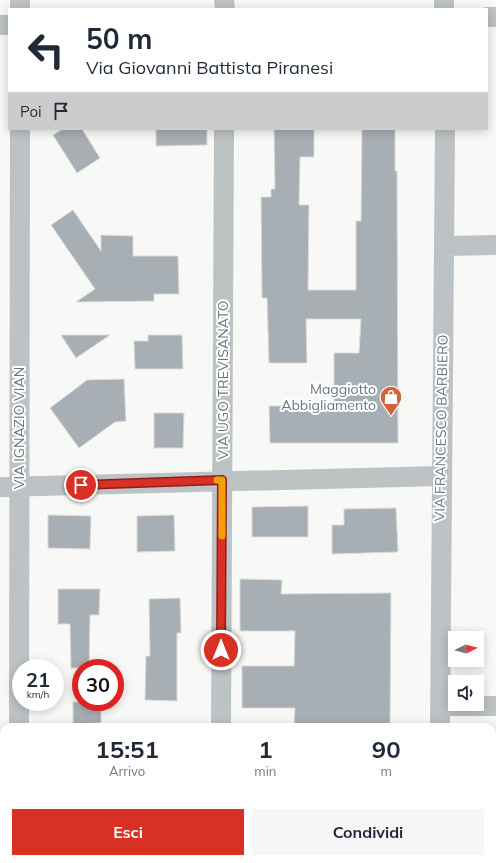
<!DOCTYPE html>
<html lang="it">
<style>
:root{--surface:#fff;--page:#f6f6f7;--text:#1f2937;--muted:#747a83;--accent:#d93025}
body{margin:0;font-family:Mulish,sans-serif;background:var(--page);color:var(--text);height:100vh;display:flex;flex-direction:column;font-size:15px;white-space:nowrap}
*{box-sizing:border-box;margin:0}
p{font-size:13px;color:var(--muted)}
.icon{flex:none;width:22px;height:22px;fill:none;stroke:currentColor;stroke-width:2;stroke-linecap:round;stroke-linejoin:round}
.map{position:relative;flex:1;overflow:hidden}
.details{position:absolute;left:0px;top:723px;width:496px;height:140px;display:flex;flex-direction:column;background:var(--surface);border-radius:12px 12px 0 0;box-shadow:0 2px 10px #0003}
.details>*{flex:none}
.hud{position:absolute;left:8px;top:8px;width:480px;height:122px;border-radius:0px;box-shadow:0 2px 10px #0003;background:#fff;color:var(--text);overflow:hidden}
.needle{width:26px;rotate:84deg}
.buttons{position:absolute;left:448px;top:631px;display:grid;gap:8px}
.buttons a{display:grid;place-items:center;width:36px;height:36px;border-radius:0px;background:var(--surface);box-shadow:0 2px 10px #0003;font-size:20px}
.speed{position:absolute;left:12px;top:659px;display:flex;gap:8px;font-size:20px;font-weight:700;text-align:center}
.speed>*{display:grid;place-content:center;width:52px;height:52px;border-radius:50%;background:var(--surface);box-shadow:0 2px 10px #0003;line-height:1}
.speed small{font-size:10px;font-weight:400}
.speed .limit{border:6px solid #d22;background:#fff;color:#111}
.pin{position:absolute;display:grid;place-items:center;width:34px;height:34px;color:#fff;margin:-17px;border:2px solid #fff;border-radius:50%;box-shadow:0 1px 4px #0007}
.me{position:absolute;width:44px;margin:-22px;rotate:0deg;stroke-linejoin:round;filter:drop-shadow(0 0 3px #0008)}
.turn{display:flex;align-items:center;gap:14px;height:84px;padding:0 12px;font-size:18px}
.turn .icon{width:52px;height:52px;stroke-width:2.5}
.turn b{display:block;font-size:28px;line-height:34px}
.then{display:flex;align-items:center;height:38px;padding:0 12px;background:#0003;gap:8px;font-size:15px}
.eta{display:flex;justify-content:space-evenly;align-items:center;height:68px;text-align:center}
.eta b{font-size:24px;font-weight:700;line-height:28px}
.primary-button{display:flex;gap:8px;margin-top:auto;padding:8px 12px}
.primary-button a{flex:1;height:46px;border-radius:0px;background:var(--accent);color:#fff;font-size:16px;font-weight:700;line-height:46px;text-align:center}
.primary-button a+a{background:var(--page);color:var(--text)}
.map>svg:first-child{display:block}
</style>
<div class="map">
<svg width="496" height="863" viewBox="0 0 496 863">
<rect width="100%" height="100%" fill="#f8f8f6"/>
<path fill="#a8afb4" stroke="#dadad8" d="M 63,129 L 82,129 L 100,158 L 77,173 L 53,135 Z
M 156,129 L 207,129 L 207,145 L 156,146 Z
M 274,129 L 314,129 L 314,157 L 300,157 L 299,205 L 309,205 L 308,290 L 356,290 L 356,221 L 361,221 L 362,129 L 395,129 L 395,171 L 397,171 L 398,443 L 270,443 L 269,406 L 334,406 L 334,353 L 359,353 L 361,319 L 306,319 L 307,363 L 269,363 L 267,298 L 262,298 L 261,197 L 271,197 L 271,189 L 275,189 Z
M 73,210 L 101,251 L 101,235 L 133,236 L 133,256 L 178,256 L 179,294 L 154,294 L 154,301 L 76,302 L 95,289 L 51,225 Z
M 61,335 L 110,335 L 76,358 Z
M 148,335 L 182,335 L 183,369 L 135,369 L 134,341 L 148,341 Z
M 124,379 L 126,421 L 115,422 L 79,448 L 50,408 L 87,380 Z
M 154,413 L 184,413 L 183,448 L 154,448 Z
M 308,506 L 308,537 L 252,537 L 252,507 Z
M 396,508 L 398,552 L 332,554 L 332,525 L 344,525 L 344,509 Z
M 48,515 L 91,516 L 90,549 L 48,548 Z
M 174,515 L 175,551 L 137,552 L 137,516 Z
M 240,579 L 282,580 L 281,594 L 391,593 L 390,727 L 294,727 L 295,708 L 242,708 L 242,666 L 294,666 L 295,631 L 240,631 Z
M 58,589 L 100,589 L 99,615 L 90,615 L 89,668 L 71,668 L 70,624 L 58,624 Z
M 180,598 L 181,633 L 177,633 L 177,701 L 145,700 L 146,656 L 150,656 L 149,599 Z
M 73,702 L 101,702 L 101,723 L 73,724 Z"/>
<g fill="none" stroke-linecap="round" stroke-linejoin="round">
<path stroke="#bdc2c5" stroke-width="20" d="M 224,0 L 225,9
M 20,9 L 20,0
M 444,9 L 444,0
M 487,17 L 496,17
M 0,25 L 9,25
M 445,246 L 496,245
M 0,487 L 441,476
M 440,706 L 496,706
M 19,727 L 20,129
M 221,727 L 224,129
M 440,727 L 445,129
M 19,859 L 19,863
M 438,863 L 438,859"/>
</g>
<g fill="none" stroke-linecap="round" stroke-linejoin="round">
<g stroke="#8d1f18" stroke-width="10">
<path id="route" d="M 81,485 L 222,480 L 221,650"/>
</g>
<use href="#route" stroke="#d93025" stroke-width="7"/>
<path stroke="#f59e0b" stroke-width="7" d="M 217,480 L 222,480 L 222,536"/>
</g>
<defs>
<g id="shop-pin" transform="scale(1.15)"><path d="M0 17L-7.5 6A9.5 9.5 0 1 1 7.5 6Z" fill="#d3623a" stroke="#fff"/><path d="M-5-2.5h2.3a2.7 3.5 0 0 1 5.4 0H5L5.5 6h-11ZM-1.5-2.5h3a1.5 2.3 0 0 0-3 0Z" fill="#fff"/></g>
</defs>
<g fill-rule="evenodd">
<use href="#shop-pin" x="391" y="397"/>
</g>
<g text-anchor="middle" stroke-width="4" stroke-linejoin="round" paint-order="stroke">
<g font-size="14" fill="#6a7884" stroke="#fff">
<text transform="translate(223 380) rotate(-90)" y="5">VIA UGO TREVISANATO</text>
<text transform="translate(19 428) rotate(-90)" y="5">VIA IGNAZIO VIAN</text>
<text transform="translate(441 428) rotate(-89)" y="5">VIA FRANCESCO BARBIERO</text>
</g>
<g font-size="14" fill="#6a7884" stroke="#fff" text-anchor="end">
<text x="376" y="394">Maggiotto<tspan x="376" dy="16">Abbigliamento</tspan></text>
</g>
</g>
</svg>
<div class="buttons">
<a><svg class="needle" viewBox="-14 -14 28 28"><path d="M0-13l5 13h-10z" fill="#e53935"/><path d="M0 13l5-13h-10z" fill="#747a83"/></svg></a>
<a><svg class="icon" aria-label="sound" viewBox="0 0 24 24"><path d="M4 9h4l5-4v14l-5-4H4zM17 9q2 3 0 6"/></svg></a>
</div>
<div class="speed"><div>21<small>km/h</small></div><div class="limit">30</div></div>
<div class="pin" style="left:81px;top:485px;background:#d93025"><svg class="icon" aria-label="arrive" viewBox="0 0 24 24"><path d="M6 21V4h12l-3 4 3 4H6"/></svg></div>
<svg class="me" style="left:221px;top:650px" viewBox="-20 -20 40 40"><circle r="17" fill="#d93025" stroke="#fff" stroke-width="3"/><path d="M0-11L8 9 0 5-8 9z" fill="#fff"/></svg>
<div class="hud">
<div class="turn"><svg class="icon" aria-label="left" viewBox="0 0 24 24"><path d="M17 20v-9H6M10 6l-5 5 5 5"/></svg><div><b>50 m</b>Via Giovanni Battista Piranesi</div></div>
<div class="then">Poi<svg class="icon" aria-label="arrive" viewBox="0 0 24 24"><path d="M6 21V4h12l-3 4 3 4H6"/></svg></div>
</div>
<section class="details">
<div class="eta">
<div><b>15:51</b><p>Arrivo</p></div>
<div><b>1</b><p>min</p></div>
<div><b>90</b><p>m</p></div>
</div>
<div class="primary-button"><a>Esci</a><a>Condividi</a></div>
</section>
</div>
